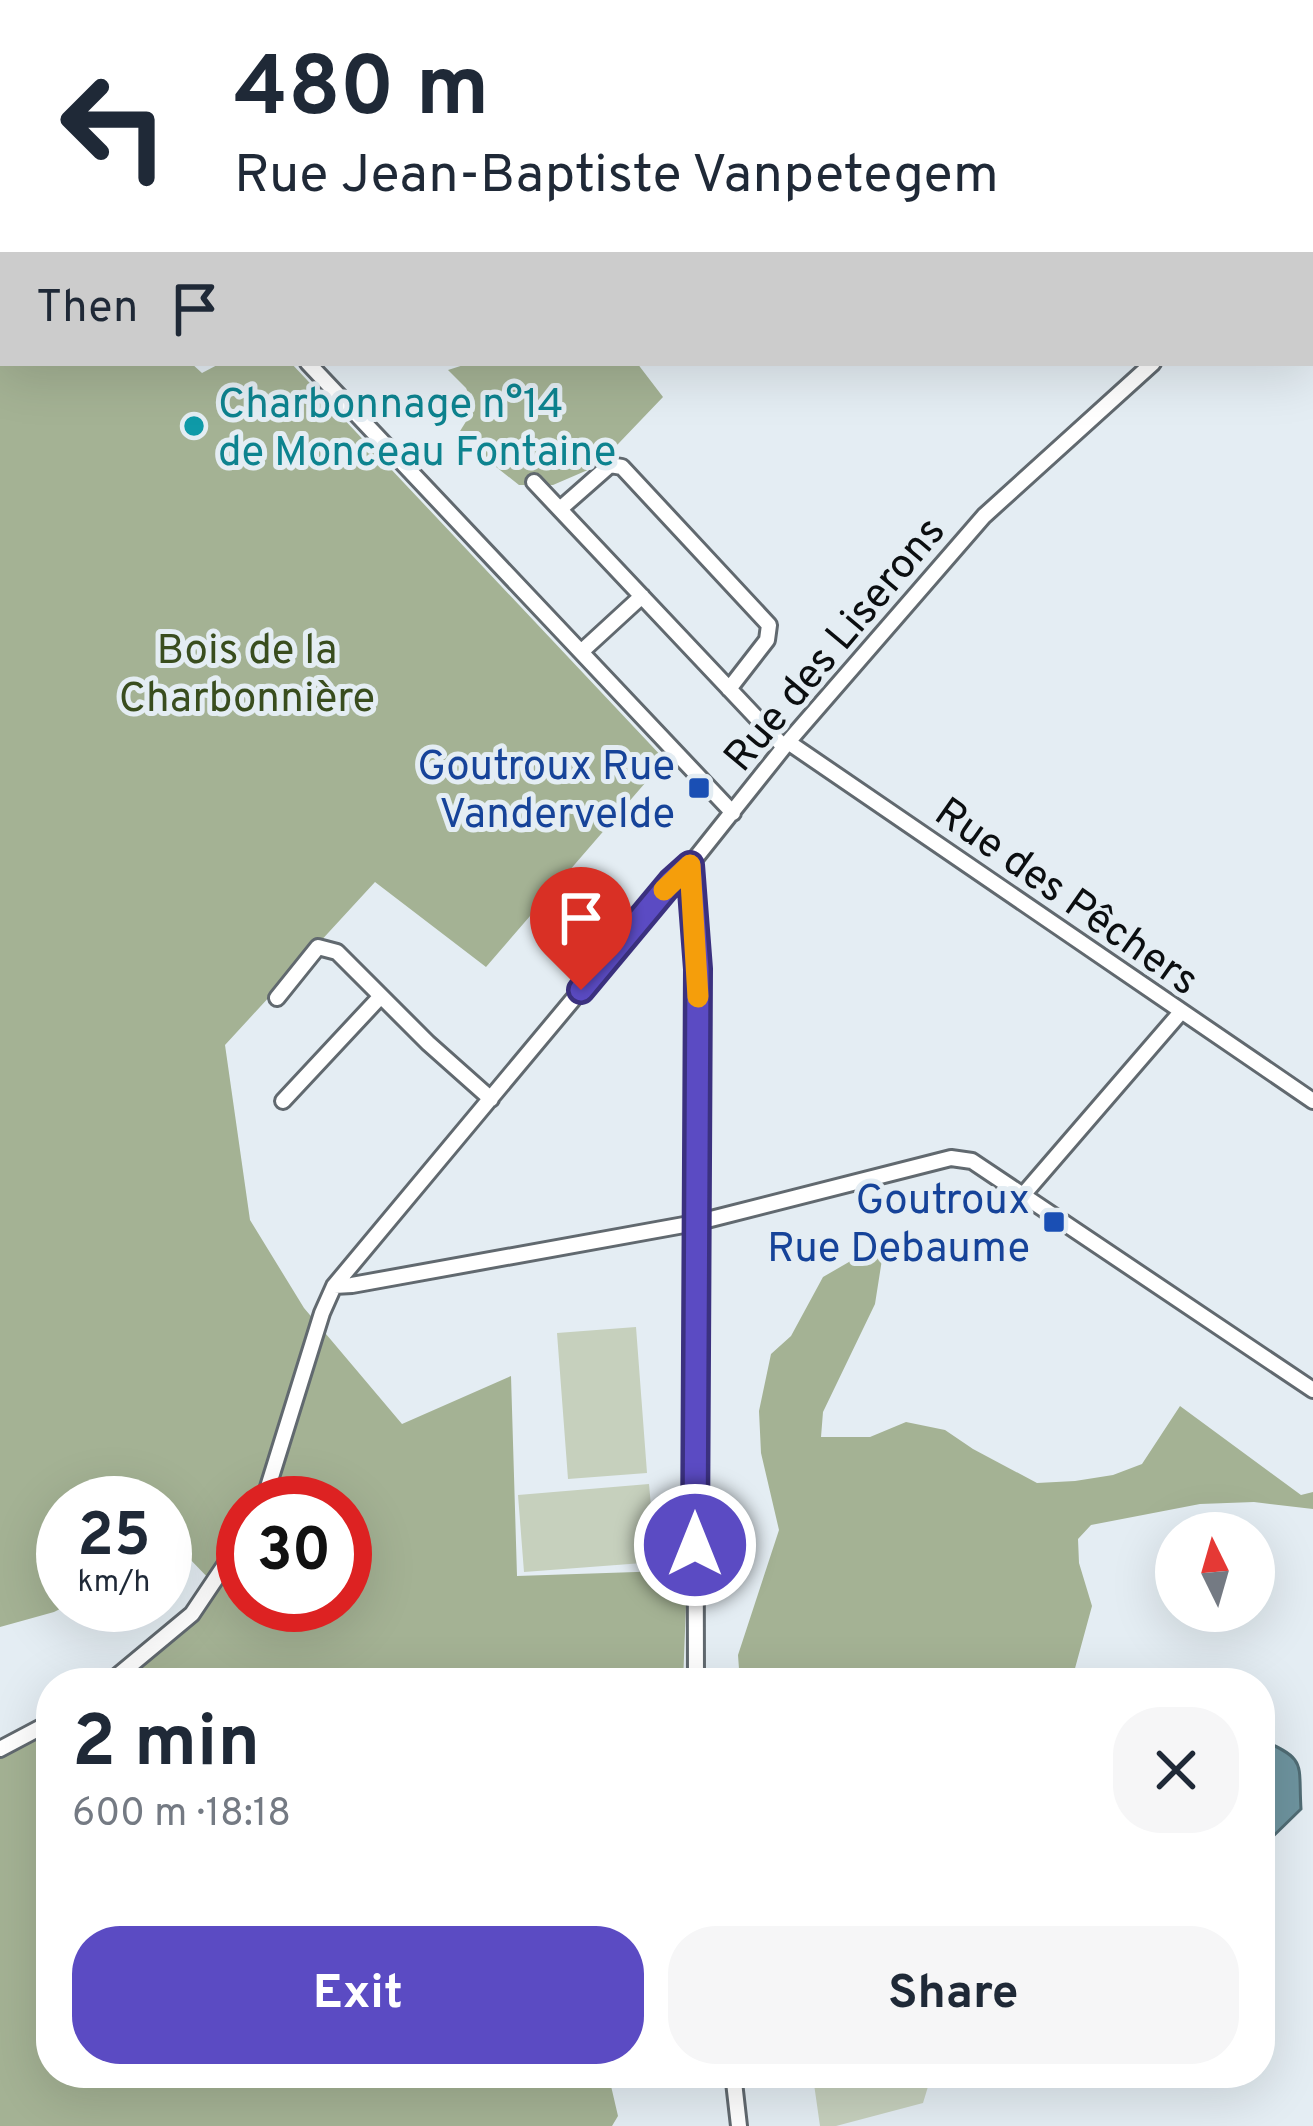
<!DOCTYPE html>
<meta charset="utf-8">
<style>
:root{--surface:#fff;--page:#f6f6f7;--text:#1f2937;--muted:#747a83;--accent:#5b4bc3}
body{margin:0;font-family:Overpass,sans-serif;background:var(--page);color:var(--text);height:100vh;display:flex;flex-direction:column;font-size:45px;white-space:nowrap}
*{box-sizing:border-box;margin:0}
p{font-size:39px;color:var(--muted)}
.icon{flex:none;width:66px;height:66px;fill:none;stroke:currentColor;stroke-width:2;stroke-linecap:round;stroke-linejoin:round}
.map{position:relative;flex:1;overflow:hidden}
.details{position:absolute;left:36px;top:1668px;width:1239px;height:420px;display:flex;flex-direction:column;background:var(--surface);border-radius:48px;box-shadow:0 12px 48px #0002}
.details>*{flex:none}
.banner{position:absolute;left:0px;top:0px;width:1314px;height:366px;box-shadow:0 12px 48px #0002;background:#fff;color:var(--text);overflow:hidden}
.needle{width:78px;rotate:355deg}
.controls{position:absolute;left:1155px;top:1512px;display:grid;gap:24px}
.controls a{display:grid;place-items:center;width:120px;height:120px;border-radius:50%;background:var(--surface);box-shadow:0 12px 48px #0002;font-size:60px}
.speed{position:absolute;left:36px;top:1476px;display:flex;gap:24px;font-size:60px;font-weight:700;text-align:center}
.speed>*{display:grid;place-content:center;width:156px;height:156px;border-radius:50%;background:var(--surface);box-shadow:0 12px 48px #0002;line-height:1}
.speed small{font-size:30px;font-weight:400}
.speed .limit{border:18px solid #d22;background:#fff;color:#111}
.pin{position:absolute;display:grid;place-items:center;width:102px;height:102px;color:#fff;margin:-123px -51px;border-radius:50% 50% 50% 0;rotate:-45deg;box-shadow:0 0 12px #0007}
.pin .icon{rotate:45deg}
.me{position:absolute;width:132px;margin:-66px;rotate:0deg;stroke-linejoin:round;filter:drop-shadow(0 0 9px #0008)}
.turn{display:flex;align-items:center;gap:42px;height:252px;padding:0 36px;font-size:54px}
.turn .icon{width:156px;height:156px;stroke-width:2.5}
.turn b{display:block;font-size:84px;line-height:102px}
.then{display:flex;align-items:center;height:114px;padding:0 36px;background:#0003;gap:24px;font-size:45px}
.round{display:grid;place-items:center;flex:none;width:126px;height:126px;border-radius:48px;background:var(--page)}
.overview{display:flex;align-items:center;justify-content:space-between;height:204px;padding:0 36px}
h1{font-size:72px;font-weight:700;line-height:90px}
.primary-button{display:flex;gap:24px;margin-top:auto;padding:24px 36px}
.primary-button a{flex:1;height:138px;border-radius:48px;background:var(--accent);color:#fff;font-size:48px;font-weight:700;line-height:138px;text-align:center}
.primary-button a+a{background:var(--page);color:var(--text)}
.map>svg:first-child{display:block}
</style>
<div class="map">
<svg width="1313" height="2126" viewBox="0 0 1313 2126">
<rect width="100%" height="100%" fill="#e4edf3"/>
<path fill="#c6d0bd" d="M 636,1327 L 647,1473 L 568,1479 L 557,1333 Z
M 649,1484 L 656,1562 L 524,1572 L 518,1495 Z
M 799,2073 L 929,2073 L 930,2080 L 923,2103 L 836,2126 L 820,2126 L 814,2084 L 801,2083 Z"/>
<path fill="#a4b294" fill-rule="evenodd" d="M 0,0 L 123,0 L 128,3 L 3,3 L 3,363 L 191,363 L 202,373 L 221,363 L 291,363 L 665,760 L 486,967 L 375,882 L 225,1045 L 250,1220 L 304,1308 L 402,1424 L 511,1376 L 517,1576 L 666,1571 L 662,1494 L 682,1486 L 687,1579 L 683,1683 L 109,1683 L 192,1614 L 213,1583 L 186,1555 L 165,1563 L 165,1503 L 63,1503 L 63,1605 L 68,1605 L 54,1612 L 0,1627 ZM 243,1503 L 345,1503 L 345,1605 L 243,1605 Z
M 749,0 L 1194,0 L 1182,3 L 748,3 Z
M 470,363 L 637,363 L 663,397 L 597,466 L 553,485 L 519,485 L 457,436 L 475,407 L 466,388 L 448,370 Z
M 883,1253 L 875,1304 L 823,1412 L 821,1437 L 870,1437 L 906,1422 L 945,1430 L 973,1449 L 1037,1483 L 1075,1481 L 1113,1475 L 1142,1464 L 1180,1406 L 1301,1495 L 1313,1492 L 1313,1509 L 1254,1502 L 1200,1504 L 1091,1525 L 1078,1539 L 1079,1563 L 1092,1606 L 1071,1683 L 740,1683 L 738,1655 L 779,1530 L 761,1453 L 759,1411 L 771,1354 L 791,1336 L 823,1277 L 861,1255 Z
M 51,1722 L 51,2073 L 608,2073 L 618,2116 L 612,2126 L 0,2126 L 0,1749 Z"/>
<path fill="#6e949f" stroke="#506c74" stroke-width="3" d="M 1260,1739 C 1308,1760 1298,1762 1301,1809 L 1260,1849 Z"/>
<g fill="none" stroke-linecap="round" stroke-linejoin="round">
<g stroke="#61696f" stroke-width="20">
<path id="minor" d="M 470,0 L 473,2
M 284,3 L 285,0
M 1311,220 L 1313,218
M 308,363 L 733,813
M 534,482 L 784,747
M 560,509 L 610,465 L 622,467 L 769,625 L 767,640 L 729,689
M 581,652 L 642,596
M 788,742 L 1313,1101
M 690,865 L 698,969 L 695,1223 L 696,1683
M 277,998 L 318,947 L 337,952 L 428,1043 L 491,1099
M 283,1101 L 381,996
M 1023,1195 L 1181,1012
M 334,1286 L 352,1285 L 695,1223 L 951,1158 L 972,1161 L 1313,1390
M 263,1503 L 322,1313 L 334,1286 L 671,882 L 690,865 L 788,742 L 984,516 L 1153,363
M 109,1683 L 192,1614 L 243,1538
M 0,1749 L 51,1722
M 733,2073 L 739,2126"/>
</g>
<g stroke="#61696f" stroke-width="24">
<path id="major" d="M 249,0 L 259,3"/>
</g>
<use href="#minor" stroke="#fff" stroke-width="14"/>
<use href="#major" stroke="#fff" stroke-width="18"/>
<g stroke="#606669" stroke-width="8">
<path id="rail" d="M 1258,3 L 1270,0
M 0,73 L 3,74"/>
</g>
<use href="#rail" stroke="#e4edf3" stroke-width="3" stroke-dasharray="9" stroke-linecap="butt"/>
</g>
<g fill="none" stroke-linecap="round" stroke-linejoin="round">
<g stroke="#3b317f" stroke-width="30">
<path id="route" d="M 581,990 L 671,882 L 690,865 L 698,969 L 695,1545"/>
</g>
<use href="#route" stroke="#5b4bc3" stroke-width="21"/>
<path stroke="#f59e0b" stroke-width="21" d="M 664,890 L 690,865 L 698,997"/>
</g>
<circle fill="#0f9aa8" stroke="#e4edf3" stroke-width="4.5" cx="194" cy="426" r="12"/>
<g fill="#1a4fb4" stroke="#e4edf3" stroke-width="4.5">
<rect x="687" y="776" width="24" height="24" rx="6"/>
<rect x="1042" y="1210" width="24" height="24" rx="6"/>
</g>
<g text-anchor="middle" stroke-width="10" stroke-linejoin="round" paint-order="stroke">
<g font-size="42" fill="#0d838f" stroke="#e4edf3" text-anchor="start">
<text x="218" y="417">Charbonnage n°14<tspan x="218" dy="48">de Monceau Fontaine</tspan></text>
</g>
<g font-size="42" fill="#0b0e10" stroke="#e4edf3">
<text transform="translate(833 643) rotate(-50)" y="15">Rue des Liserons</text>
<text transform="translate(1068 895) rotate(35)" y="15">Rue des Pêchers</text>
</g>
<g font-size="42" fill="#394d1e" stroke="#e4edf3">
<text x="247" y="663">Bois de la<tspan x="247" dy="48">Charbonnière</tspan></text>
</g>
<g font-size="42" fill="#164399" stroke="#e4edf3" text-anchor="end">
<text x="675" y="779">Goutroux Rue<tspan x="675" dy="48">Vandervelde</tspan></text>
<text x="1030" y="1213">Goutroux<tspan x="1030" dy="48">Rue Debaume</tspan></text>
</g>
</g>
</svg>
<div class="controls">
<a><svg class="needle" viewBox="-14 -14 28 28"><path d="M0-13l5 13h-10z" fill="#e53935"/><path d="M0 13l5-13h-10z" fill="#747a83"/></svg></a>
</div>
<div class="speed"><div>25<small>km/h</small></div><div class="limit">30</div></div>
<div class="pin" style="left:581px;top:990px;background:#d93025"><svg class="icon" aria-label="arrive" viewBox="0 0 24 24"><path d="M6 21V4h12l-3 4 3 4H6"/></svg></div>
<svg class="me" style="left:695px;top:1545px" viewBox="-20 -20 40 40"><circle r="17" fill="#5b4bc3" stroke="#fff" stroke-width="3"/><path d="M0-11L8 9 0 5-8 9z" fill="#fff"/></svg>
<div class="banner">
<div class="turn"><svg class="icon" aria-label="left" viewBox="0 0 24 24"><path d="M17 20v-9H6M10 6l-5 5 5 5"/></svg><div><b>480 m</b>Rue Jean-Baptiste Vanpetegem</div></div>
<div class="then">Then<svg class="icon" aria-label="arrive" viewBox="0 0 24 24"><path d="M6 21V4h12l-3 4 3 4H6"/></svg></div>
</div>
<section class="details">
<div class="overview"><div><h1>2 min</h1><p>600 m · 18:18</p></div><a class="round"><svg class="icon" aria-label="close" viewBox="0 0 24 24"><path d="M6 6l12 12M18 6L6 18"/></svg></a></div>
<div class="primary-button"><a>Exit</a><a>Share</a></div>
</section>
</div>
